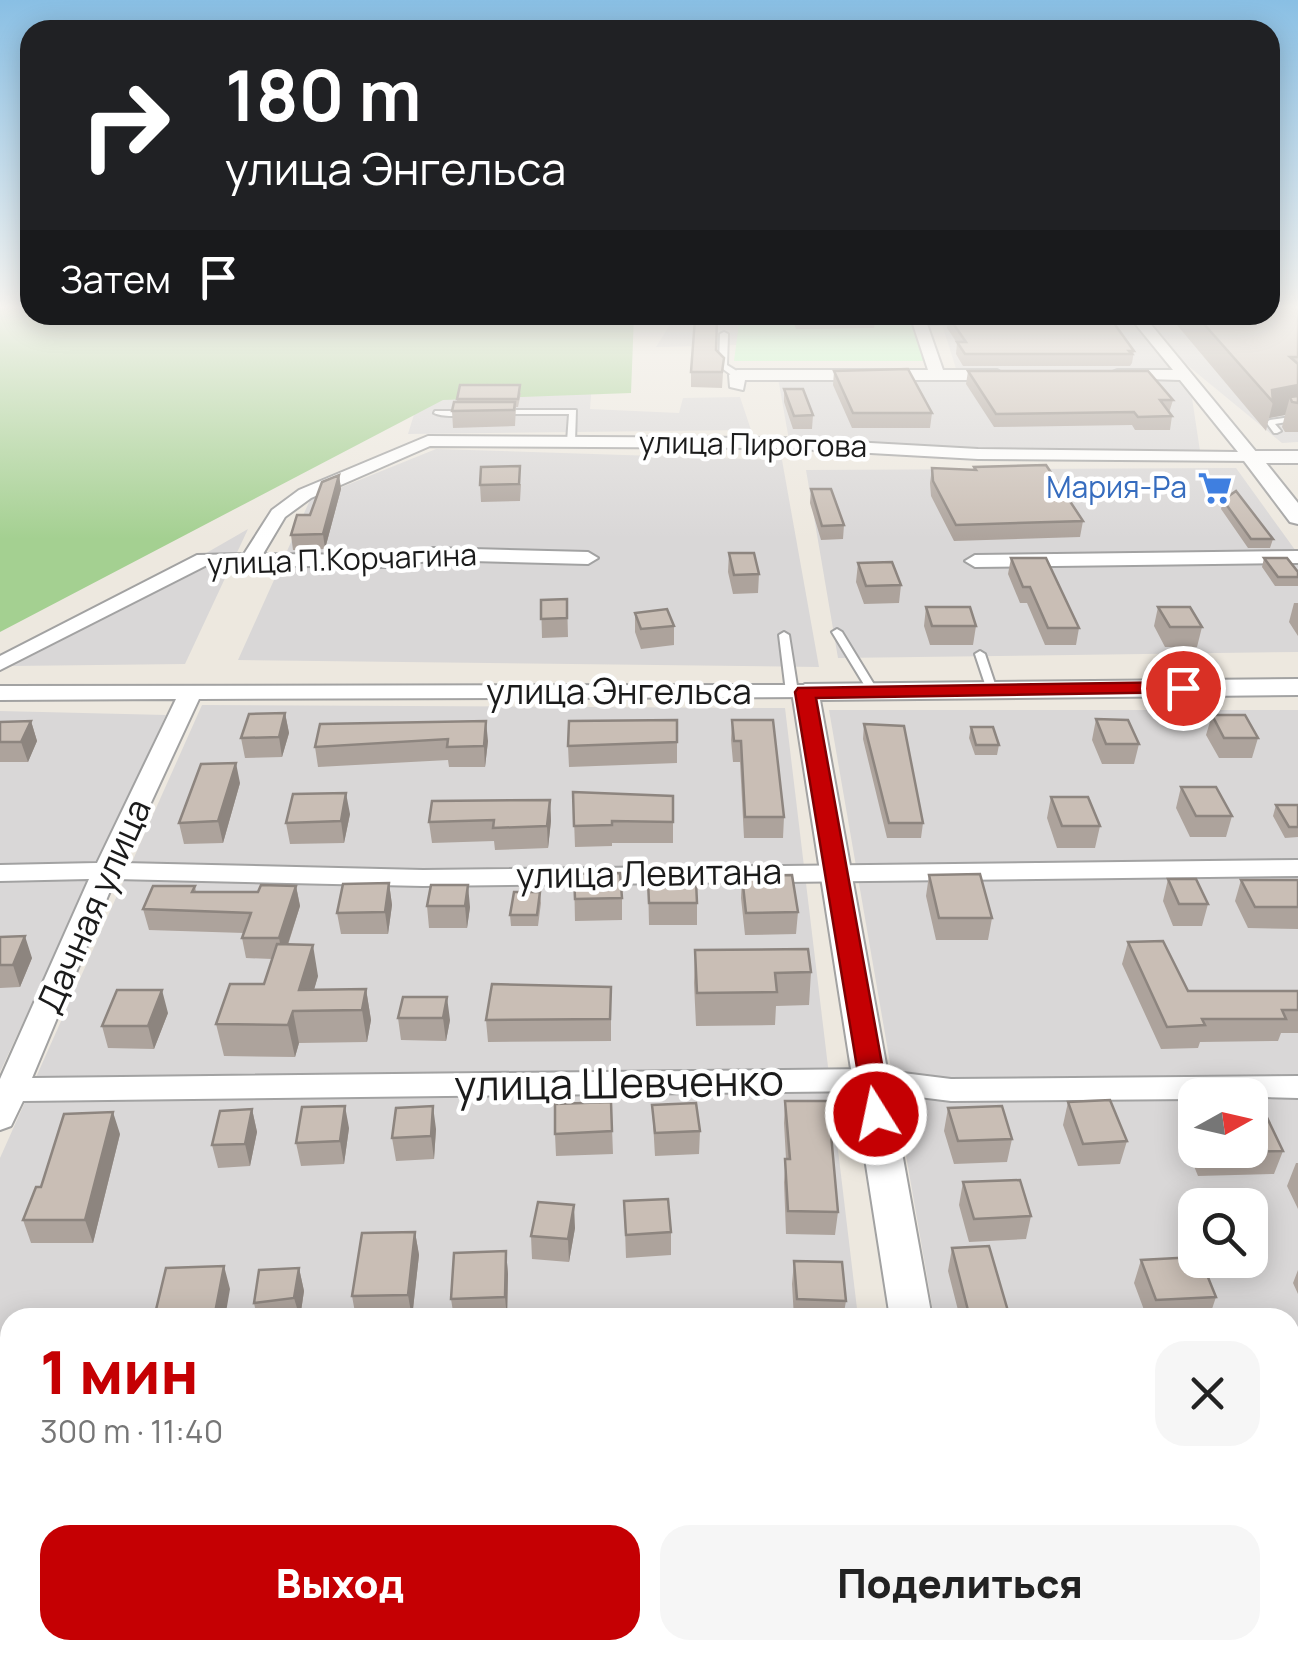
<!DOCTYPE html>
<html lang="ru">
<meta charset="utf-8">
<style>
:root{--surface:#fff;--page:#f6f6f6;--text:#222;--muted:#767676;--accent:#c50003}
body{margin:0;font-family:Manrope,sans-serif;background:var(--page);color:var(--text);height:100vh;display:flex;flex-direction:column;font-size:38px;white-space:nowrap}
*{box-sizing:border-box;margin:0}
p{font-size:32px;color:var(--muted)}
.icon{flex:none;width:55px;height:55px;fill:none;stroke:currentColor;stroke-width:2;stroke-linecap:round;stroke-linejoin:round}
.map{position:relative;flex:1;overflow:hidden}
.side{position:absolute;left:0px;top:1308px;width:1300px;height:352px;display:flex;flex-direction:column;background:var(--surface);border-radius:30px 30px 0 0;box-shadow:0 5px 25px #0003}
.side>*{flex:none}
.top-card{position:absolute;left:20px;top:20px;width:1260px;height:305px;border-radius:30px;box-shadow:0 5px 25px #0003;background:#202124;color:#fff;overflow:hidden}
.needle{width:65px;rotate:82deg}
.controls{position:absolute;left:1178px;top:1078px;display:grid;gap:20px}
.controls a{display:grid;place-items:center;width:90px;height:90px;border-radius:20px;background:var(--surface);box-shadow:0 5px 25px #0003;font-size:50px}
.pin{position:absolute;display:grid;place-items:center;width:85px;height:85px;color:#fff;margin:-42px;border:5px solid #fff;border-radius:50%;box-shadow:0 2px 10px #0007}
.me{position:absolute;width:110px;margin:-55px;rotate:350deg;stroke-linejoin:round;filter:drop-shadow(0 0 8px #0008)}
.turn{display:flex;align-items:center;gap:35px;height:210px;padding:0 40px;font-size:45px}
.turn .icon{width:130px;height:130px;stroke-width:2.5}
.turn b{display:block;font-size:70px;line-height:85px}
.then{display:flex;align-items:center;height:95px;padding:0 40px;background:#0003;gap:20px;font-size:38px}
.round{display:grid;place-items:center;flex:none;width:105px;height:105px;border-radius:30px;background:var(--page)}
.overview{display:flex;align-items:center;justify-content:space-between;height:170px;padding:0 40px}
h1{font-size:60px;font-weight:800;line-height:75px;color:var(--accent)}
.primary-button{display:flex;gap:20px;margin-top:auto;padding:20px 40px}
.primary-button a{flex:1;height:115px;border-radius:30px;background:var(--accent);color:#fff;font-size:40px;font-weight:800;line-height:115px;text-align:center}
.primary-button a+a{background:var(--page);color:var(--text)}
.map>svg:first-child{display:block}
</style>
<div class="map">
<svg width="1298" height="1658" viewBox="0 0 1298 1658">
<rect width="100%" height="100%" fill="#ede8df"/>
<path fill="#d9d7d7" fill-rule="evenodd" d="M 1298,307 L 1298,442 L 1282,443 L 1187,365 L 1200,451 L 988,451 L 789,440 L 778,378 L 959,378 L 939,315 L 1270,315 Z
M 676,315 L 740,315 L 738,345 L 656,347 Z
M 431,359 L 593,370 L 590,409 L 679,413 L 683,398 L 740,397 L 751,430 L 408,434 Z
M 436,449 L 782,460 L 819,667 L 238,660 L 310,500 Z
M 1236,468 L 1298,554 L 1298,652 L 838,658 L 806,470 Z
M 248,529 L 185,664 L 10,666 Z
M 202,705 L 785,708 L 858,1317 L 10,1318 L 10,1650 L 897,1650 L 898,1658 L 0,1658 L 0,1158 Z
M 829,710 L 1298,710 L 1298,1658 L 993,1658 L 992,1650 L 1290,1650 L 1290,1318 L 934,1317 ZM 1195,1095 L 1250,1095 L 1250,1150 L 1195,1150 ZM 1195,1205 L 1250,1205 L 1250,1260 L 1195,1260 Z
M 0,711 L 166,715 L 0,1072 Z"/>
<path fill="#a4d091" d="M 0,307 L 30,307 L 30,315 L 634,315 L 631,393 L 443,400 L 0,632 Z"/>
<path fill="#b7fcbb" d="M 740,315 L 913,315 L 929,361 L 734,361 Z"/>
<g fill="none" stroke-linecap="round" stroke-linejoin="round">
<g stroke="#a2a2a2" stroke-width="4">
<path id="service" d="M 724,332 L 728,334 L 727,365 L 740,373 L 740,377 L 734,377 L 719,366 L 720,334 Z
M 497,410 L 576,410 L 575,442 L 571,444 L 567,442 L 569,414 L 497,414 Z
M 435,411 L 465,411 L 469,413 C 461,417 442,417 434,413 Z
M 1298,416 L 1298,420 L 1275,424 L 1281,431 L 1277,433 L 1274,433 L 1266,422 L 1270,420 Z
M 837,629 L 842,632 L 878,691 L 877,693 L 873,694 L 868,691 L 832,632 Z
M 784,632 L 789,635 L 798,692 L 792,695 L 786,692 L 779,635 Z
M 980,651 L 985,654 L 997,690 L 996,692 L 992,693 L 987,690 L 975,654 Z"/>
</g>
<g stroke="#a2a2a2" stroke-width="4">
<path id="minor" d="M 910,315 L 983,316 L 985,319 L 978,323 L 927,324 L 943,370 L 997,370 L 1005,375 L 997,380 L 745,380 L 743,390 L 730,387 L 729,375 L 737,370 L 928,370 Z
M 1072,315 L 1219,315 L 1213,320 L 1148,321 L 1257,453 L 1257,461 L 978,459 L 781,448 L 430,446 L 311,498 L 285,517 L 263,554 L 392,555 L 433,548 L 588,552 L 598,558 L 588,564 L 433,560 L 392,567 L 207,565 L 0,670 L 0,656 L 197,555 L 244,554 L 272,510 L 299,490 L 428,436 L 781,438 L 978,449 L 1238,452 L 1180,380 L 1112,378 L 1112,372 L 1117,370 L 1173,370 L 1133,321 L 1078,321 Z
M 1298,551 L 1298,563 L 975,567 L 965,561 L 975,555 Z
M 805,685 L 816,692 L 813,697 L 199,699 L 123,863 L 423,870 L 1298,860 L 1298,876 L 423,886 L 115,879 L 32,1078 L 871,1069 L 951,1079 L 1298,1076 L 1298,1098 L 1195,1095 L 1195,1099 L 951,1101 L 871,1091 L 23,1101 L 11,1126 L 0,1130 L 0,1079 L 89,879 L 0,881 L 0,865 L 97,863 L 176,699 L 0,700 L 0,686 Z
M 1290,1367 L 1298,1367 L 1298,1401 L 1290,1401 Z
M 0,1381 L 10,1381 L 10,1415 L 0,1415 Z"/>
</g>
<g stroke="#a2a2a2" stroke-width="4">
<path id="tertiary" d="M 1251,451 L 1298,451 L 1298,463 L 1266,463 L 1298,503 L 1298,524 L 1290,522 L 1241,457 Z
M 1298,679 L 1298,695 L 820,700 L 932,1318 L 890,1318 L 792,692 L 805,684 Z
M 941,1650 L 993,1650 L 995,1658 L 943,1658 Z"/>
</g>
<use href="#service" fill="#fff" fill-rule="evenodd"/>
<use href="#minor" fill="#fff" fill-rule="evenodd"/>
<use href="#tertiary" fill="#fff" fill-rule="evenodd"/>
</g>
<path fill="#ada39c" d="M 1298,307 L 1298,432 L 1285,432 L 1282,427 L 1285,415 L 1269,418 L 1266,431 L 1177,325 L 1179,315 L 1270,315 Z
M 791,315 L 872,315 L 875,321 L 874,328 L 796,329 Z
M 948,316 L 1134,351 L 1132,363 L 1130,366 L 963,366 L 956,354 L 957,343 L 947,328 Z
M 716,351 L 724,358 L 722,388 L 691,387 L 691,372 Z
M 834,371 L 932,413 L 930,428 L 852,428 L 833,385 Z
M 968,371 L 1173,400 L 1169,413 L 1172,416 L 1170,430 L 1135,430 L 1132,425 L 994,427 L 966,384 Z
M 784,389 L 813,415 L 812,429 L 793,429 L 784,402 Z
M 521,393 L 518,407 L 516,407 L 515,426 L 453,428 L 452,411 L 457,402 L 457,399 Z
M 974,467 L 1083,521 L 1080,537 L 954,541 L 931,496 L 930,483 L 932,468 L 974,470 Z
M 339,475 L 341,489 L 325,549 L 293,550 L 291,535 L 310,515 Z
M 521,484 L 520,501 L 481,502 L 480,485 Z
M 811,489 L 844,525 L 843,539 L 821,540 L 810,503 Z
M 1223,500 L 1273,539 L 1270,548 L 1248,548 L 1221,509 Z
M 729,553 L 759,574 L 758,593 L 733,594 L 728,572 Z
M 1011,558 L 1079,628 L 1076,645 L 1045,645 L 1027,603 L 1020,603 L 1008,574 Z
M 1264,558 L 1298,572 L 1298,586 L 1275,586 L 1262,567 Z
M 858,563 L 901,585 L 899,603 L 864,604 L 856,582 Z
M 567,599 L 568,637 L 542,638 L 541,600 Z
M 1294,603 L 1298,603 L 1298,636 L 1289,622 Z
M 926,607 L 976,626 L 973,645 L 930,645 L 924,626 Z
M 1158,607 L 1202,627 L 1197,647 L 1165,647 L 1154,626 Z
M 635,613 L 674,626 L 674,645 L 641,649 L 635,632 Z
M 285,713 L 289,733 L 282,757 L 245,758 L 241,738 Z
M 1212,715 L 1258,738 L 1252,758 L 1219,758 L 1206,735 Z
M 1096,719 L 1139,744 L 1134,764 L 1102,764 L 1092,740 Z
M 677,720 L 677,763 L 569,767 L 568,746 Z
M 732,720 L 784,817 L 783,838 L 744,838 L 740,762 L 733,762 L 731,740 Z
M 31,721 L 37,741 L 28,762 L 0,762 L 0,722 Z
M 320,724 L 488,741 L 485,767 L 449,767 L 448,760 L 318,767 L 315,747 Z
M 864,724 L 923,823 L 921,838 L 887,838 L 863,739 Z
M 971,727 L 999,745 L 997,755 L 975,755 L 969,738 Z
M 240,783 L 223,843 L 184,844 L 179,823 Z
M 1181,787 L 1232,816 L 1226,837 L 1190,837 L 1176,808 Z
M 573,792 L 673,796 L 673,843 L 612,843 L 612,846 L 575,847 Z
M 1051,797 L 1100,826 L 1095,848 L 1057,848 L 1047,818 Z
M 550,800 L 551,821 L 548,848 L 495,850 L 494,841 L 432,843 L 429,822 Z
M 1276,805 L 1298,805 L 1298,837 L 1285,838 L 1273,816 Z
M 350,814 L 344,843 L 290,844 L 286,823 Z
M 574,874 L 622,898 L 622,920 L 575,921 Z
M 929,875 L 992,918 L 988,940 L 936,940 L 926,896 Z
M 742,876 L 798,912 L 796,934 L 745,935 L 741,898 Z
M 1168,879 L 1208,904 L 1202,926 L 1173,926 L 1163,901 Z
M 1241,880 L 1298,880 L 1298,929 L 1248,928 L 1235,901 Z
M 648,881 L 697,903 L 697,925 L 649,925 Z
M 389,883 L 392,905 L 388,934 L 341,934 L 337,913 Z
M 195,886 L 196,892 L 258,892 L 296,886 L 300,906 L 288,945 L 318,976 L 314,989 L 366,989 L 371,1020 L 367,1042 L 299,1043 L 295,1057 L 224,1056 L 216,1024 L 264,984 L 272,959 L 246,958 L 242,938 L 244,933 L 149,930 L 143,909 Z
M 540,892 L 541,903 L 538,926 L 511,926 L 510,915 Z
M 427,906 L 470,907 L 467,928 L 429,928 Z
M 0,937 L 32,958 L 20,987 L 0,988 Z
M 1128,942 L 1188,991 L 1298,991 L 1298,1033 L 1281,1033 L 1278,1041 L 1200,1042 L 1198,1048 L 1161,1049 L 1122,964 Z
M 695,950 L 811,972 L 809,1005 L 776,1006 L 775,1025 L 696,1026 L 694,983 Z
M 611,987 L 611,1041 L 488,1042 L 486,1020 Z
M 403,997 L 450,1020 L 446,1041 L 401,1040 L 398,1018 Z
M 168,1013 L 154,1049 L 108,1048 L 102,1026 Z
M 785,1101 L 838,1212 L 835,1235 L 786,1234 L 784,1182 L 786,1159 L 784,1123 Z
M 611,1102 L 613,1154 L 556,1156 L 555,1134 Z
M 1068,1102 L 1127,1141 L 1120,1164 L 1078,1166 L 1063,1125 Z
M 652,1105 L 700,1131 L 699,1154 L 655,1156 Z
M 1195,1106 L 1195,1150 L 1283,1151 L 1274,1174 L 1198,1176 L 1179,1129 L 1186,1107 Z
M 948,1108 L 1012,1139 L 1007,1162 L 954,1164 L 944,1131 Z
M 252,1109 L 257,1132 L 250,1166 L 218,1168 L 212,1145 Z
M 349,1128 L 344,1164 L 301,1166 L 296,1143 Z
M 436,1129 L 434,1159 L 396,1161 L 392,1138 Z
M 120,1134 L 93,1243 L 31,1243 L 23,1220 L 41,1187 Z
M 1296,1163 L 1298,1163 L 1298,1209 L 1287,1186 Z
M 963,1182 L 1031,1216 L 1026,1239 L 969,1242 L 959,1205 Z
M 624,1201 L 671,1232 L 671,1255 L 626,1258 Z
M 575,1228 L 569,1262 L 532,1259 L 531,1236 Z
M 415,1232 L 419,1255 L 412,1318 L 356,1318 L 352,1296 Z
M 952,1248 L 1010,1318 L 960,1318 L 948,1271 Z
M 506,1251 L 508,1274 L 507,1318 L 454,1318 L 451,1299 Z
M 1141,1260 L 1216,1297 L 1209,1318 L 1147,1318 L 1134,1283 Z
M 794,1261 L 846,1301 L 843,1318 L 794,1318 L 792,1284 Z
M 299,1268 L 304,1291 L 300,1318 L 257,1318 L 254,1303 Z
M 1298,1270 L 1298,1294 L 1293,1283 Z
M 1293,1428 L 1298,1428 L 1298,1488 L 1290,1469 L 1290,1434 Z"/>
<path fill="#8d857f" d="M 1298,385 L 1298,403 L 1290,397 L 1285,415 L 1269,418 L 1273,402 L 1272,390 Z
M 339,475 L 341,489 L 325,549 L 323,534 Z
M 285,713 L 289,733 L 282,757 L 279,737 Z
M 31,721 L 37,741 L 28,762 L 21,742 Z
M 486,721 L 488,741 L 485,767 L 484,746 Z
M 236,763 L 240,783 L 223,843 L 218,821 Z
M 346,793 L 350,814 L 344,843 L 341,821 Z
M 550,800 L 551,821 L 548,848 L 547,826 Z
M 389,883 L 392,905 L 388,934 L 385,912 Z
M 468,885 L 470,907 L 467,928 L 465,906 Z
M 296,886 L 300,906 L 283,959 L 279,938 Z
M 25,936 L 32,958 L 20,987 L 13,965 Z
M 313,945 L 318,976 L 308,1011 L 299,990 Z
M 366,989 L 371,1020 L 367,1042 L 362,1010 Z
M 162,990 L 168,1013 L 154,1049 L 148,1026 Z
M 447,997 L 450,1020 L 446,1041 L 443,1018 Z
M 293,1011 L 299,1043 L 295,1057 L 288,1025 Z
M 345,1106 L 349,1128 L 344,1164 L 340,1141 Z
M 433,1106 L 436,1129 L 434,1159 L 431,1136 Z
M 252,1109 L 257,1132 L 250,1166 L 245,1144 Z
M 113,1112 L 120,1134 L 93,1243 L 85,1220 Z
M 574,1205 L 575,1228 L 569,1262 L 568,1239 Z
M 415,1232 L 419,1255 L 412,1318 L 408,1295 Z
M 506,1251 L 508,1274 L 507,1318 L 505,1297 Z
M 224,1266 L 230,1289 L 225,1318 L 214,1318 Z
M 299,1268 L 304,1291 L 300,1318 L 294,1298 Z"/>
<path fill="#c9beb5" stroke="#8d857f" stroke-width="2.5" d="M 1270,307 L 1298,307 L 1298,357 L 1290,357 L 1298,364 L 1298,385 L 1272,390 L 1273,402 L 1196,315 L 1270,315 Z
M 794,315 L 872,315 L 875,321 L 796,322 Z
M 1049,315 L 1108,315 L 1134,351 L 1129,351 L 1132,354 L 965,354 L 957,342 L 966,342 L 948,316 Z
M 695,319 L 717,319 L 716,350 L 724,358 L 722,372 L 691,372 Z
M 908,369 L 932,413 L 853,413 L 834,371 Z
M 968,371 L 1148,371 L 1173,400 L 1160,400 L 1172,416 L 1138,417 L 1134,412 L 996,414 Z
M 460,385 L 520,385 L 518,399 L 457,399 Z
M 784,389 L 803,389 L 813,415 L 794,416 Z
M 1298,396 L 1298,403 L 1292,402 L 1290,397 Z
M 454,402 L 515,402 L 514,410 L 452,411 Z
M 1046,465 L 1083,521 L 956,525 L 933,481 L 932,468 L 976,470 L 974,467 Z
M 520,466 L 519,484 L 480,485 L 481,467 Z
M 339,475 L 323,534 L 291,535 L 297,515 L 310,515 L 322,482 Z
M 811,489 L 831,489 L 844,525 L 822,526 Z
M 1236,491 L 1273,539 L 1251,539 L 1223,500 Z
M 729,553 L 754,553 L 759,574 L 734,575 Z
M 1011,558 L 1046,558 L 1079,628 L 1048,628 L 1030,587 L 1023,587 Z
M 1264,558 L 1287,558 L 1298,572 L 1298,577 L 1278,577 Z
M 892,562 L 901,585 L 866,586 L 858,563 Z
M 567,599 L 567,618 L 541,619 L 541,600 Z
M 926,607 L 970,607 L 976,626 L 932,626 Z
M 1158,607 L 1190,607 L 1202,627 L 1170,627 Z
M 667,609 L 674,626 L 641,629 L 635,613 Z
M 285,713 L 279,737 L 241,738 L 249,714 Z
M 1212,715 L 1245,715 L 1258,738 L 1224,738 Z
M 1096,719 L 1128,720 L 1139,744 L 1106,744 Z
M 677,720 L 677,742 L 568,746 L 569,721 Z
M 732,720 L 773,720 L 784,817 L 745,817 L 741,741 L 734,741 Z
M 31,721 L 21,742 L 0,742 L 0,722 Z
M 486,721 L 484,746 L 447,747 L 448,739 L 315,747 L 320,724 Z
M 864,724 L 904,726 L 923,823 L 889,823 Z
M 971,727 L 993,727 L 999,745 L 976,745 Z
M 236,763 L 218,821 L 179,823 L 201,764 Z
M 1181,787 L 1216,787 L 1232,816 L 1196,816 Z
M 573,792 L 673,796 L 673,822 L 612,821 L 612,825 L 574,826 Z
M 346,793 L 341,821 L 286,823 L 293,794 Z
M 1051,797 L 1088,797 L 1100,826 L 1062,826 Z
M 550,800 L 547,826 L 493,828 L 494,820 L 429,822 L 432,801 Z
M 1276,805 L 1298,805 L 1298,827 L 1289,827 Z
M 620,873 L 622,898 L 575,899 L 574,874 Z
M 980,874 L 992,918 L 939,918 L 929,875 Z
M 792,875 L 798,912 L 746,913 L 742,876 Z
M 1168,879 L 1196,879 L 1208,904 L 1179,904 Z
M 1241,880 L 1298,880 L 1298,907 L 1255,907 Z
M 648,881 L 696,881 L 697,903 L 649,903 Z
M 389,883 L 385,912 L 337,913 L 343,884 Z
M 261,885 L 296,886 L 279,938 L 242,938 L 251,913 L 143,909 L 153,886 L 195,886 L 192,892 L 258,892 Z
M 431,885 L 468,885 L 465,906 L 427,906 Z
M 514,892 L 540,892 L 537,915 L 510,915 Z
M 25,936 L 13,965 L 0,965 L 0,937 Z
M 1163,941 L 1188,991 L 1298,991 L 1298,1010 L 1282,1010 L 1286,1019 L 1202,1019 L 1205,1025 L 1167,1027 L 1128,942 Z
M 277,944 L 313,945 L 299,990 L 366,989 L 362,1010 L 293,1011 L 288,1025 L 216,1024 L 230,984 L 264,984 Z
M 808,949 L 811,972 L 775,973 L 777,992 L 697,993 L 695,950 Z
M 492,984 L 611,987 L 610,1019 L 486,1020 Z
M 117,990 L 162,990 L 148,1026 L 102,1026 Z
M 403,997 L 447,997 L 443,1018 L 398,1018 Z
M 1110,1100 L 1127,1141 L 1083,1144 L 1068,1102 Z
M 785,1101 L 828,1101 L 838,1212 L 788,1211 L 785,1159 L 790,1159 Z
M 611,1102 L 612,1131 L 555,1134 L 555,1104 Z
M 696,1103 L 700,1131 L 655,1133 L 652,1105 Z
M 1250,1105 L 1261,1105 L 1283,1151 L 1205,1153 L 1204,1150 L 1250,1150 Z
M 345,1106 L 340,1141 L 296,1143 L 302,1107 Z
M 433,1106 L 431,1136 L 392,1138 L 396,1108 Z
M 1002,1106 L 1012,1139 L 958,1141 L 948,1108 Z
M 1195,1106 L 1195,1128 L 1186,1107 Z
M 252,1109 L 245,1144 L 212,1145 L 220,1111 Z
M 113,1112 L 85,1220 L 23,1220 L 36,1187 L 41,1187 L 64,1114 Z
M 1020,1180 L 1031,1216 L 974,1219 L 963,1182 Z
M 668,1199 L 671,1232 L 626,1235 L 624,1201 Z
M 538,1202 L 574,1205 L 568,1239 L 531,1236 Z
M 415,1232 L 408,1295 L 352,1296 L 362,1233 Z
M 989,1246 L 1010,1318 L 970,1318 L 952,1248 Z
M 506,1251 L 505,1297 L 451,1299 L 454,1253 Z
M 1195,1257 L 1195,1260 L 1201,1260 L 1216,1297 L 1156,1300 L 1141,1260 Z
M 794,1261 L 842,1262 L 846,1301 L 797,1299 Z
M 224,1266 L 214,1318 L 154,1318 L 166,1268 Z
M 299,1268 L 294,1298 L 254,1303 L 259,1270 Z
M 1293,1428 L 1298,1428 L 1298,1440 Z
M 809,1650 L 908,1650 L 909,1658 L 810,1658 Z"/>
<linearGradient id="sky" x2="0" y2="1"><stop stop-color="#89bfe4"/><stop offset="0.57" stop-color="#f7f5f1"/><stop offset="1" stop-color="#f7f5f1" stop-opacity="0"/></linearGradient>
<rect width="1298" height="539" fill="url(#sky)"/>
<path fill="#c50003" stroke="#800002" stroke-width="2.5" d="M 1183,682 L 1193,688 L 1190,692 L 816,698 L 891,1114 L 887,1122 L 876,1125 L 866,1122 L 795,692 L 798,688 Z"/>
<defs>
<g id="supermarket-bare" transform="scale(2.7)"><path d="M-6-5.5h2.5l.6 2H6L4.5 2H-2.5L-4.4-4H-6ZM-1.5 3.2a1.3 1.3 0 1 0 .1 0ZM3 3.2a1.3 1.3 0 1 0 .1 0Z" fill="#3f7fe0" stroke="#fff" stroke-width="2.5" paint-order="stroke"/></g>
</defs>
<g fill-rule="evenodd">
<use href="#supermarket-bare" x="1215" y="488"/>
</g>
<g text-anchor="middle" stroke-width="9" stroke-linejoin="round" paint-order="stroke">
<g font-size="30" fill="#1b1b1b" stroke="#fff">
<text transform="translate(753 445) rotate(1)" y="10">улица Пирогова</text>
<text transform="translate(342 560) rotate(-2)" y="10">улица П.Корчагина</text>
</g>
<g font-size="30" fill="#366cbe" stroke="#fff" text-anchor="end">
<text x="1187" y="498">Мария-Ра</text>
</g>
<g font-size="35" fill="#1b1b1b" stroke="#fff">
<text x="619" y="704">улица Энгельса</text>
<text transform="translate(649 874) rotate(-1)" y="12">улица Левитана</text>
<text transform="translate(94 906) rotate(-66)" y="12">Дачная улица</text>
</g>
<g font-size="42" fill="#1b1b1b" stroke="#fff">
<text transform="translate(619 1083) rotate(-1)" y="15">улица Шевченко</text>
</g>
</g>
</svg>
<div class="controls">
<a><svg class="needle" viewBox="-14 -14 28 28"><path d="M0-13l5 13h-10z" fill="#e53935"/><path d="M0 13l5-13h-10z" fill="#767676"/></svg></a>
<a><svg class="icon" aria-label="search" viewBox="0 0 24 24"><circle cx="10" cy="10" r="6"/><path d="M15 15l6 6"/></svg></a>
</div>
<div class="pin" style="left:1183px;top:688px;background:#d93025"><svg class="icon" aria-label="arrive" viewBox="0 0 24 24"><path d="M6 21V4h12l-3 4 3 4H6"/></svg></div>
<svg class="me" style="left:876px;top:1114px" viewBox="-20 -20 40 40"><circle r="17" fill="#c50003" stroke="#fff" stroke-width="3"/><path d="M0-11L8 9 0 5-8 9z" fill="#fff"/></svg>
<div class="top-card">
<div class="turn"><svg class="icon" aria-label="right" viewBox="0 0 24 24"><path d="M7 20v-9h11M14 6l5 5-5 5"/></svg><div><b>180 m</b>улица Энгельса</div></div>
<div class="then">Затем<svg class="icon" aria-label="arrive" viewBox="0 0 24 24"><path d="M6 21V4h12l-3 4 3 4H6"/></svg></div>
</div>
<section class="side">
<div class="overview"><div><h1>1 мин</h1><p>300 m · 11:40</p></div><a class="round"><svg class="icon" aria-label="close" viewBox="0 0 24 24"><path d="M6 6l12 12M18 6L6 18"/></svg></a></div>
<div class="primary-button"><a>Выход</a><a>Поделиться</a></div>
</section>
</div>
